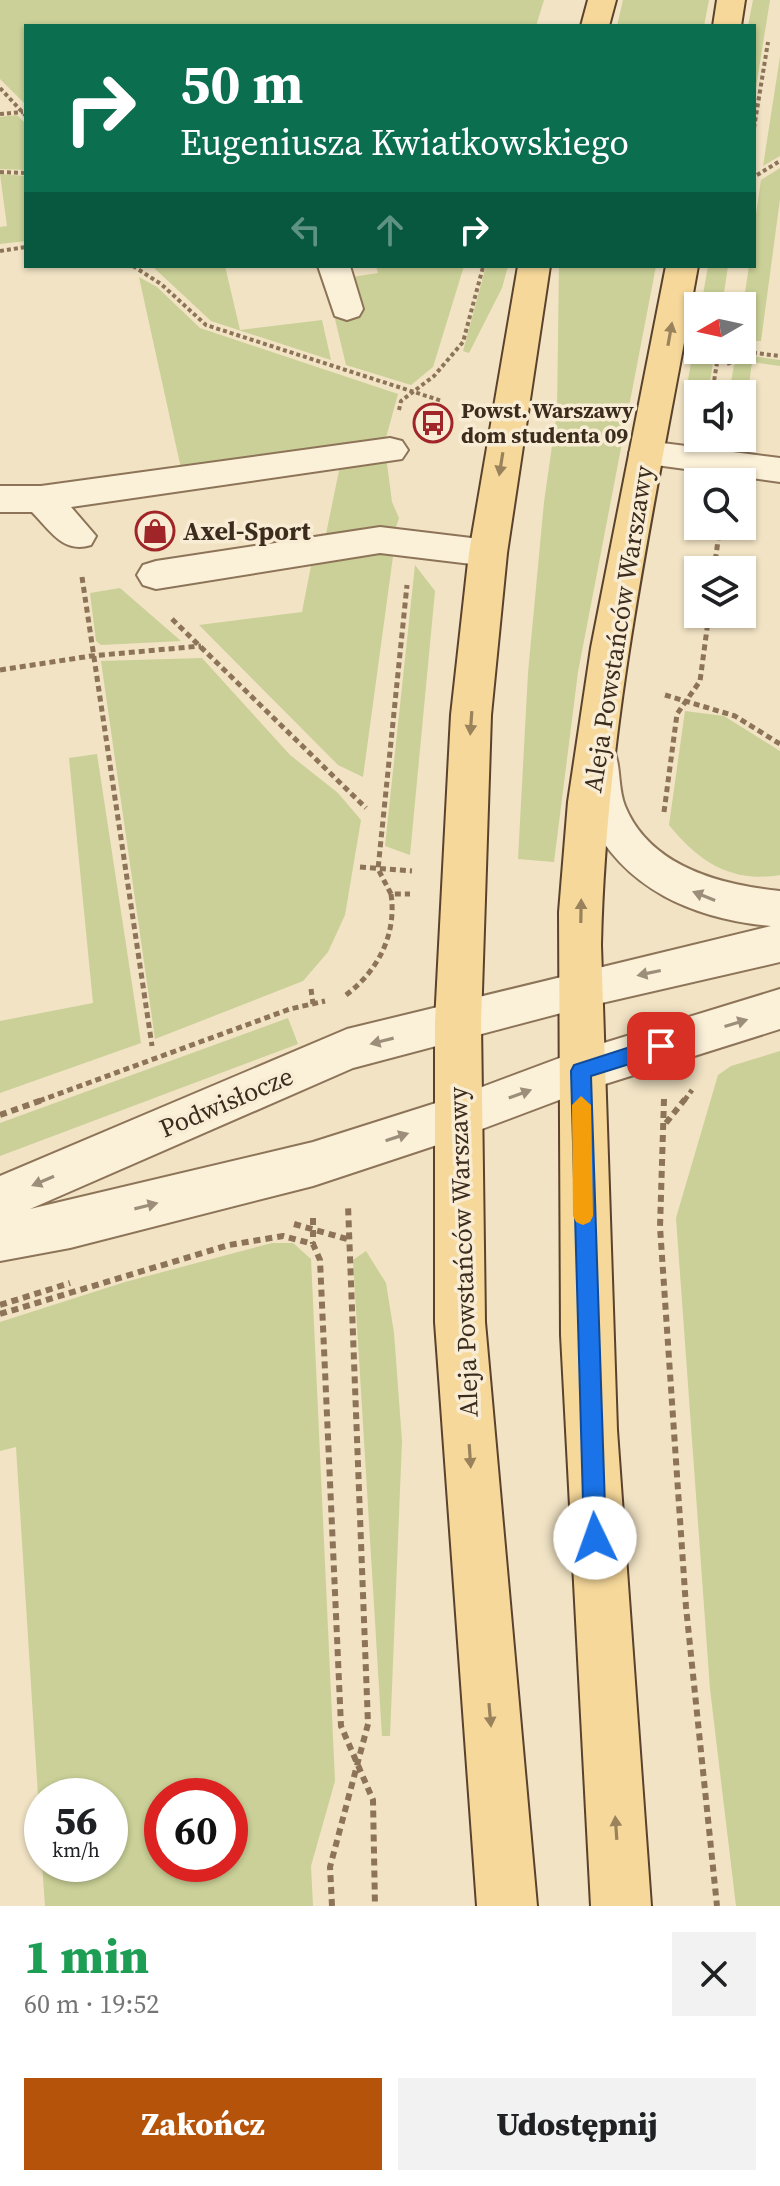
<!DOCTYPE html>
<html lang="pl">
<meta charset="utf-8">
<style>
:root{--surface:#fff;--page:#f2f2f2;--text:#202124;--muted:#757577;--accent:#b45309}
body{margin:0;font-family:"Source Serif 4",serif;background:var(--page);color:var(--text);height:100vh;display:flex;flex-direction:column;font-size:30px;white-space:nowrap}
*{box-sizing:border-box;margin:0}
p{font-size:26px;color:var(--muted)}
.icon{flex:none;width:44px;height:44px;fill:none;stroke:currentColor;stroke-width:2;stroke-linecap:round;stroke-linejoin:round}
.map{position:relative;height:1906px;overflow:hidden}
.details{display:flex;flex-direction:column;background:var(--surface);flex:1}
.details>*{flex:none}
.top-card{position:absolute;left:24px;top:24px;width:732px;height:244px;border-radius:0px;box-shadow:0 2px 6px #0004;background:#0b6e4f;color:#fff;overflow:hidden}
.needle{width:52px;rotate:261deg}
.buttons{position:absolute;left:684px;top:292px;display:grid;gap:16px}
.buttons a{display:grid;place-items:center;width:72px;height:72px;border-radius:0px;background:var(--surface);box-shadow:0 2px 6px #0004;font-size:40px}
.speed{position:absolute;left:24px;top:1778px;display:flex;gap:16px;font-size:40px;font-weight:700;text-align:center}
.speed>*{display:grid;place-content:center;width:104px;height:104px;border-radius:50%;background:var(--surface);box-shadow:0 2px 6px #0004;line-height:1}
.speed small{font-size:20px;font-weight:400}
.speed .limit{border:12px solid #d22;background:#fff;color:#111}
.pin{position:absolute;display:grid;place-items:center;width:68px;height:68px;color:#fff;margin:-34px;border-radius:16px;box-shadow:0 4px 12px #0006}
.me{position:absolute;width:88px;margin:-44px;rotate:357deg;stroke-linejoin:round;filter:drop-shadow(0 0 6px #0008)}
.turn{display:flex;align-items:center;gap:28px;height:168px;padding:0 24px;font-size:36px}
.turn .icon{width:104px;height:104px;stroke-width:2.5}
.turn b{display:block;font-size:56px;line-height:68px}
.lanes{display:flex;align-items:center;height:76px;padding:0 24px;background:#0003;justify-content:center;gap:40px;direction:ltr}
.lanes .off{opacity:.35}
.round{display:grid;place-items:center;flex:none;width:84px;height:84px;border-radius:0px;background:var(--page)}
.headline{display:flex;align-items:center;justify-content:space-between;height:136px;padding:0 24px}
h1{font-size:48px;font-weight:800;line-height:60px;color:#1e9e55}
.cta{display:flex;gap:16px;margin-top:auto;padding:16px 24px}
.cta a{flex:1;height:92px;border-radius:0px;background:var(--accent);color:#fff;font-size:32px;font-weight:800;line-height:92px;text-align:center}
.cta a+a{background:var(--page);color:var(--text)}
.map>svg:first-child{display:block}
</style>
<div class="map">
<svg width="780" height="1906" viewBox="0 0 780 1906">
<rect width="100%" height="100%" fill="#f1e3c4"/>
<path fill="#cad097" fill-rule="evenodd" d="M 0,0 L 544,0 L 536,26 L 26,26 L 26,105 L 0,79 Z
M 623,0 L 709,0 L 704,26 L 617,26 Z
M 753,0 L 770,0 L 754,100 L 754,26 L 748,26 Z
M 780,57 L 780,156 L 763,166 Z
M 17,115 L 26,124 L 26,170 L 0,169 L 0,117 Z
M 780,168 L 780,199 L 761,341 L 754,341 L 753,349 L 736,356 L 737,350 L 742,350 L 742,312 L 749,266 L 754,266 L 754,228 L 761,180 Z
M 0,174 L 26,176 L 26,241 L 0,244 L 0,227 L 7,226 Z
M 152,266 L 225,266 L 240,330 L 322,320 L 331,360 L 211,321 Z
M 376,266 L 464,266 L 433,367 L 411,385 L 346,365 L 335,319 L 350,299 L 352,277 L 378,273 Z
M 486,266 L 508,266 L 502,288 L 469,353 L 463,351 Z
M 559,266 L 656,266 L 578,672 L 554,862 L 518,859 L 528,673 L 544,502 L 557,411 Z
M 708,266 L 728,266 L 722,306 L 701,306 Z
M 139,277 L 157,287 L 200,328 L 398,394 L 384,445 L 182,473 Z
M 698,323 L 698,350 L 715,350 L 708,394 L 698,394 L 698,415 L 692,414 L 686,391 Z
M 752,356 L 780,360 L 780,366 L 752,362 L 741,445 L 729,438 L 742,438 L 742,394 L 729,394 L 734,365 Z
M 386,456 L 392,502 L 399,518 L 396,527 L 326,534 L 341,461 Z
M 394,549 L 363,777 L 338,765 L 199,625 L 302,612 L 311,566 Z
M 415,565 L 435,591 L 410,855 L 385,846 Z
M 120,588 L 181,641 L 101,645 L 96,641 L 90,593 Z
M 202,658 L 290,755 L 338,793 L 361,820 L 345,915 L 328,952 L 303,981 L 155,1039 L 101,661 Z
M 685,711 L 724,716 L 780,751 L 780,875 C 731,883 699,862 669,825 Z
M 97,754 L 141,1043 L 0,1093 L 0,1021 L 93,1003 L 69,758 Z
M 288,1018 L 298,1044 L 0,1156 L 0,1123 Z
M 780,1051 L 780,1906 L 736,1906 L 710,1689 L 676,1218 L 718,1075 L 731,1066 Z
M 272,1243 L 293,1243 L 311,1259 L 335,1781 L 311,1866 L 313,1906 L 45,1906 L 42,1864 L 110,1864 L 110,1796 L 42,1796 L 42,1859 L 16,1447 L 0,1451 L 0,1322 L 125,1282 ZM 162,1796 L 230,1796 L 230,1864 L 162,1864 Z
M 366,1251 L 386,1283 L 394,1333 L 402,1441 L 390,1736 L 382,1736 L 353,1260 Z"/>
<g fill="none" stroke-linecap="round" stroke-linejoin="round">
<g stroke="#8d7459" stroke-width="4">
<path id="minor" d="M 318,266 L 350,266 L 363,309 L 359,316 L 347,320 L 335,316 Z
M 390,438 L 402,441 L 408,450 L 402,459 L 71,507 L 96,536 L 91,545 C 63,554 50,530 32,512 L 0,512 L 0,486 L 41,486 Z
M 647,441 L 780,458 L 780,482 L 634,462 L 629,453 L 634,444 Z
M 380,527 L 488,540 L 501,544 L 507,553 L 501,562 L 488,566 L 380,553 L 156,589 L 143,585 L 137,575 L 143,565 L 156,561 Z
M 598,741 L 612,746 C 622,765 617,786 625,806 C 650,867 721,885 780,891 L 780,962 L 580,1008 L 353,1068 L 30,1209 L 313,1142 L 458,1096 L 581,1050 L 780,989 L 780,1029 L 583,1091 L 458,1138 L 313,1186 L 70,1248 L 0,1261 L 0,1176 L 347,1029 L 771,926 C 694,919 623,889 589,817 C 579,796 573,767 584,746 Z"/>
</g>
<g stroke="#5a422d" stroke-width="4">
<path id="major" d="M 588,0 L 616,0 L 609,26 L 581,26 Z
M 717,0 L 745,0 L 741,26 L 713,26 Z
M 518,266 L 550,266 L 507,553 L 491,715 L 481,1022 L 485,1322 L 537,1906 L 477,1906 L 435,1322 L 435,1022 L 451,715 L 469,553 Z
M 666,266 L 698,266 C 658,491 606,716 601,945 L 617,1430 L 651,1906 L 591,1906 L 561,1335 L 559,912 L 568,802 L 591,648 Z"/>
</g>
<path stroke="#8d7459" stroke-width="4" stroke-dasharray="4 3" stroke-linecap="butt" d="M 0,88 L 26,116
M 0,114 L 23,112
M 754,128 L 768,42
M 0,172 L 26,173
M 757,175 L 780,161
M 0,251 L 26,247
M 133,266 L 161,284 L 206,325 L 442,401
M 727,364 L 755,353 L 780,356
M 712,394 L 719,350
M 399,410 L 401,401 L 434,376 L 463,342 L 483,267"/>
<path stroke="#8d7459" stroke-width="5" stroke-dasharray="6 4" stroke-linecap="butt" d="M 714,570 L 720,526
M 82,577 L 152,1046
M 172,619 L 366,808
M 0,670 L 91,656 L 201,646
M 665,695 L 735,716 L 780,744
M 664,812 L 677,714 L 700,681 L 709,614
M 360,867 L 412,871
M 391,894 L 378,869 L 407,585
M 311,989 L 313,1004
M 346,995 C 378,971 397,934 391,894 L 410,894
M 39,1101 L 290,1009 L 325,1001
M 684,1101 L 692,1090"/>
<path stroke="#8d7459" stroke-width="6" stroke-dasharray="7 5" stroke-linecap="butt" d="M 664,1099 L 660,1227 L 686,1607 L 717,1906
M 0,1115 L 45,1099
M 666,1123 L 685,1099
M 313,1218 L 313,1244
M 294,1224 L 347,1239
M 0,1305 L 70,1283
M 0,1314 L 229,1245 L 283,1236 L 313,1244 L 320,1260 L 341,1726 L 373,1800 L 375,1906
M 332,1906 L 330,1867 L 368,1724 L 348,1205"/>
<use href="#minor" fill="#fbf0d8" fill-rule="evenodd"/>
<use href="#major" fill="#f6d89a" fill-rule="evenodd"/>
</g>
<defs><path id="oneway-solid" d="M-6-.8H1V-3.2L6.5 0L1 3.2V.8H-6Z" transform="scale(2)"/></defs>
<g fill="#99825c">
<use href="#oneway-solid" transform="translate(670 334) rotate(-80)"/>
<use href="#oneway-solid" transform="translate(501 464) rotate(99)"/>
<use href="#oneway-solid" transform="translate(471 723) rotate(94)"/>
<use href="#oneway-solid" transform="translate(581 911) rotate(-89)"/>
<use href="#oneway-solid" transform="translate(470 1456) rotate(86)"/>
<use href="#oneway-solid" transform="translate(490 1715) rotate(85)"/>
<use href="#oneway-solid" transform="translate(616 1828) rotate(-94)"/>
</g>
<g fill="#9c8e7b">
<use href="#oneway-solid" transform="translate(704 896) rotate(-158)"/>
<use href="#oneway-solid" transform="translate(649 973) rotate(168)"/>
<use href="#oneway-solid" transform="translate(736 1023) rotate(-17)"/>
<use href="#oneway-solid" transform="translate(382 1041) rotate(166)"/>
<use href="#oneway-solid" transform="translate(520 1094) rotate(-20)"/>
<use href="#oneway-solid" transform="translate(397 1137) rotate(-18)"/>
<use href="#oneway-solid" transform="translate(43 1181) rotate(157)"/>
<use href="#oneway-solid" transform="translate(146 1206) rotate(-14)"/>
</g>
<path fill="#1a73e8" stroke="#114b97" stroke-width="2" d="M 661,1037 L 668,1040 L 668,1052 L 591,1076 L 606,1538 L 603,1546 L 595,1550 L 587,1546 L 584,1538 L 571,1071 L 574,1065 Z"/>
<path fill="#f59e0b" d="M 581,1096 L 591,1105 L 593,1216 L 590,1222 L 583,1225 L 576,1222 L 573,1216 L 572,1105 Z"/>
<defs>
<g id="bus-ring" transform="scale(2)"><circle r="9.5" fill="#f8edd4" stroke="#a02528" stroke-width="1.5"/><path d="M-5-6H5V4H4V6H2V4H-2V6H-4V4H-5ZM-3.5-4V0h7V-4ZM-3.5 1.2v1.5H-2V1.2ZM2 1.2v1.5H3.5V1.2Z" fill="#a02528"/></g>
<g id="shop-ring" transform="scale(2)"><circle r="9.5" fill="#f8edd4" stroke="#a02528" stroke-width="1.5"/><path d="M-5-2.5h2.3a2.7 3.5 0 0 1 5.4 0H5L5.5 6h-11ZM-1.5-2.5h3a1.5 2.3 0 0 0-3 0Z" fill="#a02528"/></g>
</defs>
<g fill-rule="evenodd">
<use href="#bus-ring" x="433" y="423"/>
<use href="#shop-ring" x="155" y="531"/>
</g>
<g text-anchor="middle" stroke-width="7" stroke-linejoin="round" paint-order="stroke">
<g font-size="22" font-weight="bold" fill="#3c2c1e" stroke="#f8edd4" text-anchor="start">
<text x="461" y="418">Powst. Warszawy<tspan x="461" dy="25">dom studenta 09</tspan></text>
</g>
<g font-size="26" font-weight="bold" fill="#3c2c1e" stroke="#f8edd4" text-anchor="start">
<text x="183" y="540">Axel-Sport</text>
</g>
<g font-size="26" fill="#3c2c1e" stroke="#f8edd4">
<text transform="translate(618 629) rotate(-81)" y="9">Aleja Powstańców Warszawy</text>
<text transform="translate(226 1102) rotate(-23)" y="9">Podwisłocze</text>
<text transform="translate(463 1252) rotate(-92)" y="9">Aleja Powstańców Warszawy</text>
</g>
</g>
</svg>
<div class="buttons">
<a><svg class="needle" viewBox="-14 -14 28 28"><path d="M0-13l5 13h-10z" fill="#e53935"/><path d="M0 13l5-13h-10z" fill="#757577"/></svg></a>
<a><svg class="icon" aria-label="sound" viewBox="0 0 24 24"><path d="M4 9h4l5-4v14l-5-4H4zM17 9q2 3 0 6"/></svg></a>
<a><svg class="icon" aria-label="search" viewBox="0 0 24 24"><circle cx="10" cy="10" r="6"/><path d="M15 15l6 6"/></svg></a>
<a><svg class="icon" aria-label="layers" viewBox="0 0 24 24"><path d="M12 4l9 5-9 5-9-5zM3 14l9 5 9-5"/></svg></a>
</div>
<div class="speed"><div>56<small>km/h</small></div><div class="limit">60</div></div>
<div class="pin" style="left:661px;top:1046px;background:#d93025"><svg class="icon" aria-label="arrive" viewBox="0 0 24 24"><path d="M6 21V4h12l-3 4 3 4H6"/></svg></div>
<svg class="me" style="left:595px;top:1538px" viewBox="-20 -20 40 40"><circle r="19" fill="#fff"/><path d="M0-13L10 11 0 6-10 11z" fill="#1a73e8"/></svg>
<div class="top-card">
<div class="turn"><svg class="icon" aria-label="right" viewBox="0 0 24 24"><path d="M7 20v-9h11M14 6l5 5-5 5"/></svg><div><b>50 m</b>Eugeniusza Kwiatkowskiego</div></div>
<div class="lanes"><svg class="icon off" aria-label="left" viewBox="0 0 24 24"><path d="M17 20v-9H6M10 6l-5 5 5 5"/></svg><svg class="icon off" aria-label="ahead" viewBox="0 0 24 24"><path d="M12 20V5M6 11l6-6 6 6"/></svg><svg class="icon" aria-label="right" viewBox="0 0 24 24"><path d="M7 20v-9h11M14 6l5 5-5 5"/></svg></div>
</div>
</div>
<section class="details">
<div class="headline"><div><h1>1 min</h1><p>60 m · 19:52</p></div><a class="round"><svg class="icon" aria-label="close" viewBox="0 0 24 24"><path d="M6 6l12 12M18 6L6 18"/></svg></a></div>
<div class="cta"><a>Zakończ</a><a>Udostępnij</a></div>
</section>
